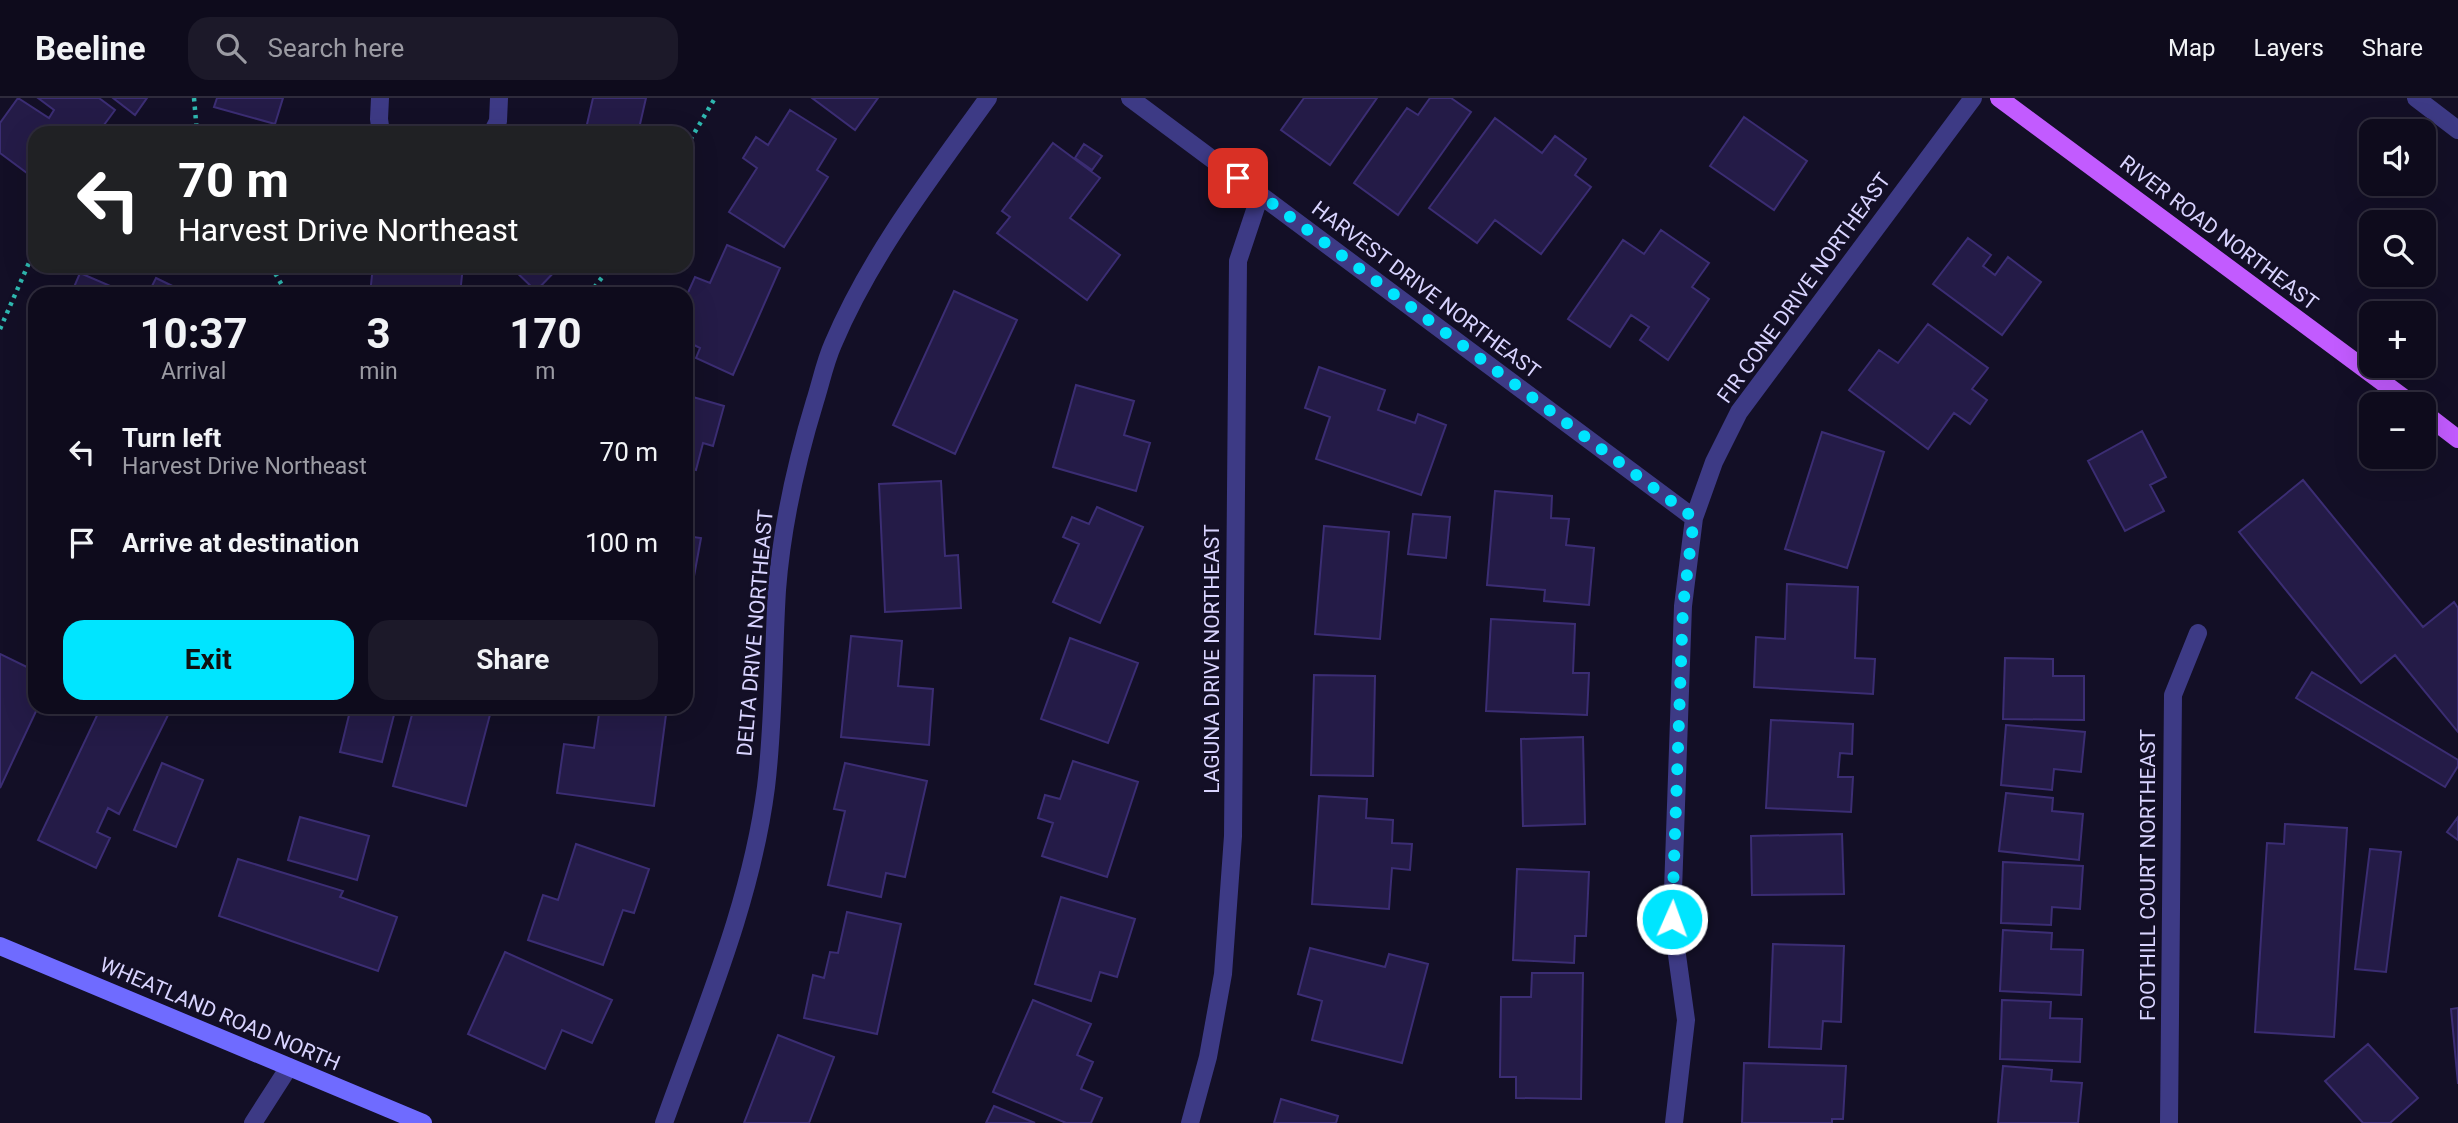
<!DOCTYPE html>
<meta charset="utf-8">
<style>
:root{--surface:#0e0b1c;--page:#1c1929;--text:#f1f3f6;--muted:#9b9ba3;--line:#2e2b3b;--accent:#00e5ff}
body{margin:0;font-family:Roboto,sans-serif;background:var(--page);color:var(--text);height:100vh;display:flex;flex-direction:column;font-size:26px;white-space:nowrap}
*{box-sizing:border-box;margin:0}
p{font-size:23px;color:var(--muted)}
.icon{flex:none;width:38px;height:38px;fill:none;stroke:currentColor;stroke-width:2;stroke-linecap:round;stroke-linejoin:round}
.map{position:relative;flex:1;overflow:hidden}
.details{position:absolute;left:28px;top:189px;width:665px;height:427px;display:flex;flex-direction:column;background:var(--surface);border-radius:21px;box-shadow:0 7px 28px #0002,0 0 0 2px var(--line)}
.details>*{flex:none}
.top-card{position:absolute;left:28px;top:28px;width:665px;height:147px;border-radius:21px;box-shadow:0 7px 28px #0002,0 0 0 2px var(--line);background:#202124;color:#fff;overflow:hidden}
.buttons{position:absolute;left:2359px;top:21px;display:grid;gap:14px}
.buttons a{display:grid;place-items:center;width:77px;height:77px;border-radius:14px;background:var(--surface);box-shadow:0 7px 28px #0002,0 0 0 2px var(--line);font-size:35px}
.pin{position:absolute;display:grid;place-items:center;width:60px;height:60px;color:#fff;margin:-30px;border-radius:14px;box-shadow:0 4px 10px #0006}
.me{position:absolute;width:77px;margin:-38px;rotate:2deg;stroke-linejoin:round;filter:drop-shadow(0 0 5px #0008)}
.turn{display:flex;align-items:center;gap:24px;height:147px;padding:0 35px;font-size:32px}
.turn .icon{width:91px;height:91px;stroke-width:2.5}
.turn b{display:block;font-size:49px;line-height:60px}
.eta{display:flex;justify-content:space-evenly;align-items:center;height:119px;text-align:center}
.eta b{font-size:42px;font-weight:700;line-height:49px}
.action{display:flex;gap:14px;margin-top:auto;padding:14px 35px}
.action a{flex:1;height:80px;border-radius:21px;background:var(--accent);color:#111;font-size:28px;font-weight:700;line-height:80px;text-align:center}
.action a+a{background:var(--page);color:var(--text)}
ul{padding:0;list-style:none}
li{display:flex;align-items:center;gap:21px;height:91px;padding:0 35px}
li div{flex:1}
li b{display:block;font-size:26px}
li em{font-style:normal}
header{display:flex;align-items:center;gap:42px;box-sizing:border-box;height:98px;padding:0 35px;background:var(--surface);border-bottom:2px solid var(--line)}
header strong{font-size:33px}
nav{display:flex;gap:38px;margin-inline-start:auto;font-size:24px}
.search{width:490px;height:63px;background:var(--page);display:flex;align-items:center;gap:18px;box-sizing:border-box;padding:0 24px;border-radius:21px;color:var(--muted);font-size:26px}
.map>svg:first-child{display:block}
</style>
<header>
<strong>Beeline</strong>
<div class="search"><svg class="icon" aria-label="search" viewBox="0 0 24 24"><circle cx="10" cy="10" r="6"/><path d="M15 15l6 6"/></svg>Search here</div>
<nav><a>Map</a><a>Layers</a><a>Share</a></nav>
</header>
<div class="map">
<svg width="2458" height="1025" viewBox="0 0 2458 1025">
<rect width="100%" height="100%" fill="#130f26"/>
<path fill="#241b47" stroke="#3b2d73" stroke-width="2" d="M 18,0 L 49,20 L 54,12 L 38,0 L 99,0 L 115,12 L 98,35 L 35,35 L 35,81 L 0,55 L 0,25 Z
M 113,0 L 147,0 L 135,17 Z
M 217,0 L 283,0 L 275,26 L 214,9 Z
M 593,0 L 646,0 L 638,35 L 585,35 Z
M 812,0 L 878,0 L 855,32 Z
M 1304,0 L 1377,0 L 1330,67 L 1281,32 Z
M 1430,0 L 1451,0 L 1471,14 L 1398,117 L 1354,85 L 1407,10 L 1418,17 Z
M 790,12 L 836,41 L 817,72 L 828,79 L 784,149 L 729,114 L 757,70 L 743,60 L 756,39 L 768,47 Z
M 1744,19 L 1807,63 L 1774,112 L 1710,68 Z
M 1495,20 L 1542,55 L 1555,38 L 1586,61 L 1575,77 L 1591,89 L 1541,156 L 1495,122 L 1477,145 L 1429,110 Z
M 1053,45 L 1100,80 L 1070,120 L 1120,157 L 1087,202 L 997,135 L 1010,119 L 1002,113 Z
M 1084,46 L 1102,58 L 1092,72 L 1075,60 Z
M 1661,132 L 1709,165 L 1692,189 L 1709,201 L 1668,262 L 1640,242 L 1649,229 L 1631,217 L 1610,249 L 1568,221 L 1623,142 L 1644,156 Z
M 1968,140 L 1991,157 L 1983,168 L 1995,177 L 2008,159 L 2041,184 L 2002,237 L 1933,186 Z
M 727,147 L 780,170 L 733,277 L 696,260 L 700,250 L 686,243 L 686,199 L 695,179 L 710,185 Z
M 373,168 L 463,168 L 460,196 L 370,196 Z
M 510,168 L 560,168 L 536,193 Z
M 80,175 L 122,193 L 121,196 L 71,196 Z
M 156,180 L 189,196 L 148,196 Z
M 954,193 L 1017,222 L 955,356 L 893,327 Z
M 1928,226 L 1988,270 L 1972,291 L 1987,302 L 1970,326 L 1954,315 L 1928,351 L 1849,292 L 1879,252 L 1898,265 Z
M 1319,269 L 1385,292 L 1378,312 L 1415,325 L 1418,316 L 1446,327 L 1421,397 L 1316,361 L 1330,319 L 1305,310 Z
M 1076,287 L 1134,303 L 1124,337 L 1150,345 L 1136,393 L 1053,369 Z
M 686,297 L 724,308 L 713,348 L 703,345 L 696,372 L 689,370 L 686,381 Z
M 2142,333 L 2166,379 L 2150,387 L 2164,413 L 2125,433 L 2088,363 Z
M 1822,334 L 1884,354 L 1847,470 L 1785,451 Z
M 2303,382 L 2423,529 L 2454,504 L 2458,510 L 2458,634 L 2395,557 L 2361,585 L 2239,434 Z
M 941,383 L 945,458 L 958,457 L 961,510 L 885,514 L 879,386 Z
M 1495,393 L 1552,398 L 1551,420 L 1569,421 L 1566,447 L 1594,450 L 1589,507 L 1544,503 L 1545,492 L 1487,487 Z
M 1097,409 L 1143,429 L 1100,525 L 1053,504 L 1079,446 L 1063,439 L 1072,419 L 1089,426 Z
M 1413,416 L 1450,419 L 1446,460 L 1408,456 Z
M 1324,428 L 1389,434 L 1380,541 L 1315,536 Z
M 686,438 L 701,440 L 686,522 Z
M 1787,486 L 1858,489 L 1855,560 L 1875,561 L 1873,596 L 1754,589 L 1756,539 L 1785,541 Z
M 1491,521 L 1575,526 L 1573,575 L 1589,575 L 1587,617 L 1486,613 Z
M 851,538 L 902,543 L 898,588 L 933,591 L 929,647 L 841,639 Z
M 1070,540 L 1138,565 L 1108,645 L 1041,621 Z
M 0,556 L 35,573 L 35,609 L 38,609 L 0,690 Z
M 2005,560 L 2053,561 L 2053,578 L 2084,578 L 2084,622 L 2003,621 Z
M 2312,574 L 2458,662 L 2458,668 L 2445,689 L 2296,600 Z
M 1314,577 L 1375,578 L 1373,678 L 1311,677 Z
M 101,609 L 172,609 L 119,716 L 108,710 L 97,734 L 110,740 L 96,770 L 38,742 Z
M 351,609 L 396,609 L 382,664 L 340,654 Z
M 414,609 L 492,609 L 466,708 L 393,688 Z
M 600,609 L 667,609 L 654,708 L 557,695 L 564,646 L 594,650 Z
M 1771,622 L 1853,626 L 1852,656 L 1840,655 L 1838,679 L 1853,679 L 1851,714 L 1766,710 Z
M 2006,627 L 2085,634 L 2081,674 L 2054,671 L 2052,692 L 2001,687 Z
M 1583,639 L 1585,726 L 1523,728 L 1521,641 Z
M 1073,663 L 1138,684 L 1107,779 L 1042,758 L 1053,725 L 1038,720 L 1045,697 L 1060,701 Z
M 162,665 L 203,682 L 176,749 L 134,732 Z
M 845,665 L 927,683 L 905,779 L 886,775 L 881,799 L 828,787 L 845,713 L 834,711 Z
M 2006,695 L 2053,700 L 2052,713 L 2083,716 L 2079,762 L 1999,753 Z
M 1319,698 L 1367,701 L 1366,720 L 1393,722 L 1392,745 L 1412,746 L 1410,772 L 1392,770 L 1389,811 L 1312,806 Z
M 300,719 L 369,738 L 357,782 L 288,762 Z
M 2458,719 L 2458,742 L 2447,734 Z
M 2285,726 L 2347,730 L 2334,939 L 2255,934 L 2267,745 L 2284,746 Z
M 1842,736 L 1844,796 L 1752,797 L 1751,738 Z
M 576,746 L 649,771 L 634,815 L 623,812 L 603,867 L 528,842 L 543,797 L 558,802 Z
M 2370,751 L 2401,754 L 2386,874 L 2355,871 Z
M 238,761 L 343,793 L 340,799 L 397,819 L 378,873 L 219,818 Z
M 2003,764 L 2083,768 L 2080,811 L 2052,809 L 2051,827 L 2001,825 Z
M 1517,771 L 1589,774 L 1586,838 L 1575,838 L 1574,865 L 1513,862 Z
M 1061,799 L 1135,821 L 1117,879 L 1100,874 L 1091,903 L 1035,886 Z
M 847,814 L 901,826 L 877,936 L 804,920 L 813,877 L 824,880 L 830,854 L 838,855 Z
M 2003,832 L 2052,835 L 2051,851 L 2083,852 L 2081,897 L 2000,893 Z
M 1773,846 L 1844,848 L 1841,924 L 1823,923 L 1821,951 L 1769,949 Z
M 1310,850 L 1385,869 L 1389,856 L 1428,866 L 1402,965 L 1312,942 L 1322,903 L 1298,896 Z
M 505,854 L 612,902 L 592,945 L 562,932 L 545,971 L 468,936 Z
M 1532,875 L 1583,875 L 1581,1001 L 1516,1000 L 1516,979 L 1500,979 L 1501,899 L 1531,899 Z
M 1033,902 L 1091,926 L 1077,957 L 1093,964 L 1081,991 L 1102,1000 L 1091,1025 L 1066,1025 L 993,994 Z
M 2002,902 L 2051,904 L 2050,920 L 2082,921 L 2080,964 L 2000,961 Z
M 2458,910 L 2458,986 L 2451,911 Z
M 778,937 L 834,959 L 809,1025 L 744,1025 Z
M 2368,946 L 2418,1000 L 2390,1025 L 2363,1025 L 2325,983 Z
M 1744,965 L 1846,968 L 1843,1021 L 1832,1021 L 1832,1025 L 1742,1025 Z
M 2003,968 L 2052,972 L 2051,983 L 2082,985 L 2078,1025 L 1998,1025 Z
M 1281,1001 L 1338,1018 L 1336,1025 L 1274,1025 Z
M 994,1008 L 1035,1025 L 986,1025 Z"/>
<g fill="none" stroke-linecap="round" stroke-linejoin="round">
<path stroke="#2fb8b0" stroke-width="4.5" stroke-dasharray="3.5 5" stroke-linecap="butt" d="M 194,0 L 197,35
M 686,49 L 715,0
M 271,168 L 287,196
M 589,196 L 611,168
M 0,231 L 35,151"/>
<path stroke="#3d3a85" stroke-width="18" d="M 380,0 L 379,21 L 381,35
M 1130,0 L 1694,420
M 2416,0 L 2458,32
M 492,35 L 498,23 L 499,0
M 253,1025 L 289,969
M 664,1025 C 703,915 751,806 766,689 C 774,624 773,557 777,492 C 782,427 796,365 815,303 C 821,284 825,264 833,246 C 871,156 932,78 988,0
M 1190,1025 L 1208,959 L 1223,876 L 1233,738 L 1238,163 L 1260,97
M 1674,1025 L 1686,922 L 1672,821 L 1683,508 L 1694,420 L 1714,364 L 1739,314 L 1973,0
M 2169,1025 L 2173,597 L 2198,535"/>
<path stroke="#6f6bff" stroke-width="18" d="M 0,848 L 423,1025"/>
<path stroke="#c25bff" stroke-width="18" d="M 1999,0 L 2412,306
M 2424,315 L 2458,341"/>
</g>
<g fill="none" stroke-linecap="round" stroke-linejoin="round">
<path stroke="#00e5ff" stroke-width="12" stroke-dasharray="0 21.6" d="M 1238,80 L 1694,420 L 1683,508 L 1672,821"/>
</g>
<g text-anchor="middle" stroke-width="5" stroke-linejoin="round" paint-order="stroke">
<g font-size="21" fill="#d9d4ff" stroke="#130f26">
<text transform="translate(2219 135) rotate(37)" y="7">RIVER ROAD NORTHEAST</text>
<text transform="translate(1804 190) rotate(-54)" y="7">FIR CONE DRIVE NORTHEAST</text>
<text transform="translate(1426 192) rotate(37)" y="7">HARVEST DRIVE NORTHEAST</text>
<text transform="translate(755 535) rotate(-85)" y="7">DELTA DRIVE NORTHEAST</text>
<text transform="translate(1212 561) rotate(-90)" y="7">LAGUNA DRIVE NORTHEAST</text>
<text transform="translate(2148 777) rotate(-90)" y="7">FOOTHILL COURT NORTHEAST</text>
<text transform="translate(220 916) rotate(23)" y="7">WHEATLAND ROAD NORTH</text>
</g>
</g>
</svg>
<div class="buttons">
<a><svg class="icon" aria-label="sound" viewBox="0 0 24 24"><path d="M4 9h4l5-4v14l-5-4H4zM17 9q2 3 0 6"/></svg></a>
<a><svg class="icon" aria-label="search" viewBox="0 0 24 24"><circle cx="10" cy="10" r="6"/><path d="M15 15l6 6"/></svg></a>
<a>+</a>
<a>−</a>
</div>
<div class="pin" style="left:1238px;top:80px;background:#d93025"><svg class="icon" aria-label="arrive" viewBox="0 0 24 24"><path d="M6 21V4h12l-3 4 3 4H6"/></svg></div>
<svg class="me" style="left:1672px;top:821px" viewBox="-20 -20 40 40"><circle r="17" fill="#00e5ff" stroke="#fff" stroke-width="3"/><path d="M0-11L8 9 0 5-8 9z" fill="#fff"/></svg>
<div class="top-card">
<div class="turn"><svg class="icon" aria-label="left" viewBox="0 0 24 24"><path d="M17 20v-9H6M10 6l-5 5 5 5"/></svg><div><b>70 m</b>Harvest Drive Northeast</div></div>
</div>
<section class="details">
<div class="eta">
<div><b>10:37</b><p>Arrival</p></div>
<div><b>3</b><p>min</p></div>
<div><b>170</b><p>m</p></div>
</div>
<ul>
<li><svg class="icon" aria-label="left" viewBox="0 0 24 24"><path d="M17 20v-9H6M10 6l-5 5 5 5"/></svg><div><b>Turn left</b><p>Harvest Drive Northeast</p></div><em>70 m</em></li>
<li><svg class="icon" aria-label="arrive" viewBox="0 0 24 24"><path d="M6 21V4h12l-3 4 3 4H6"/></svg><div><b>Arrive at destination</b></div><em>100 m</em></li>
</ul>
<div class="action"><a>Exit</a><a>Share</a></div>
</section>
</div>
